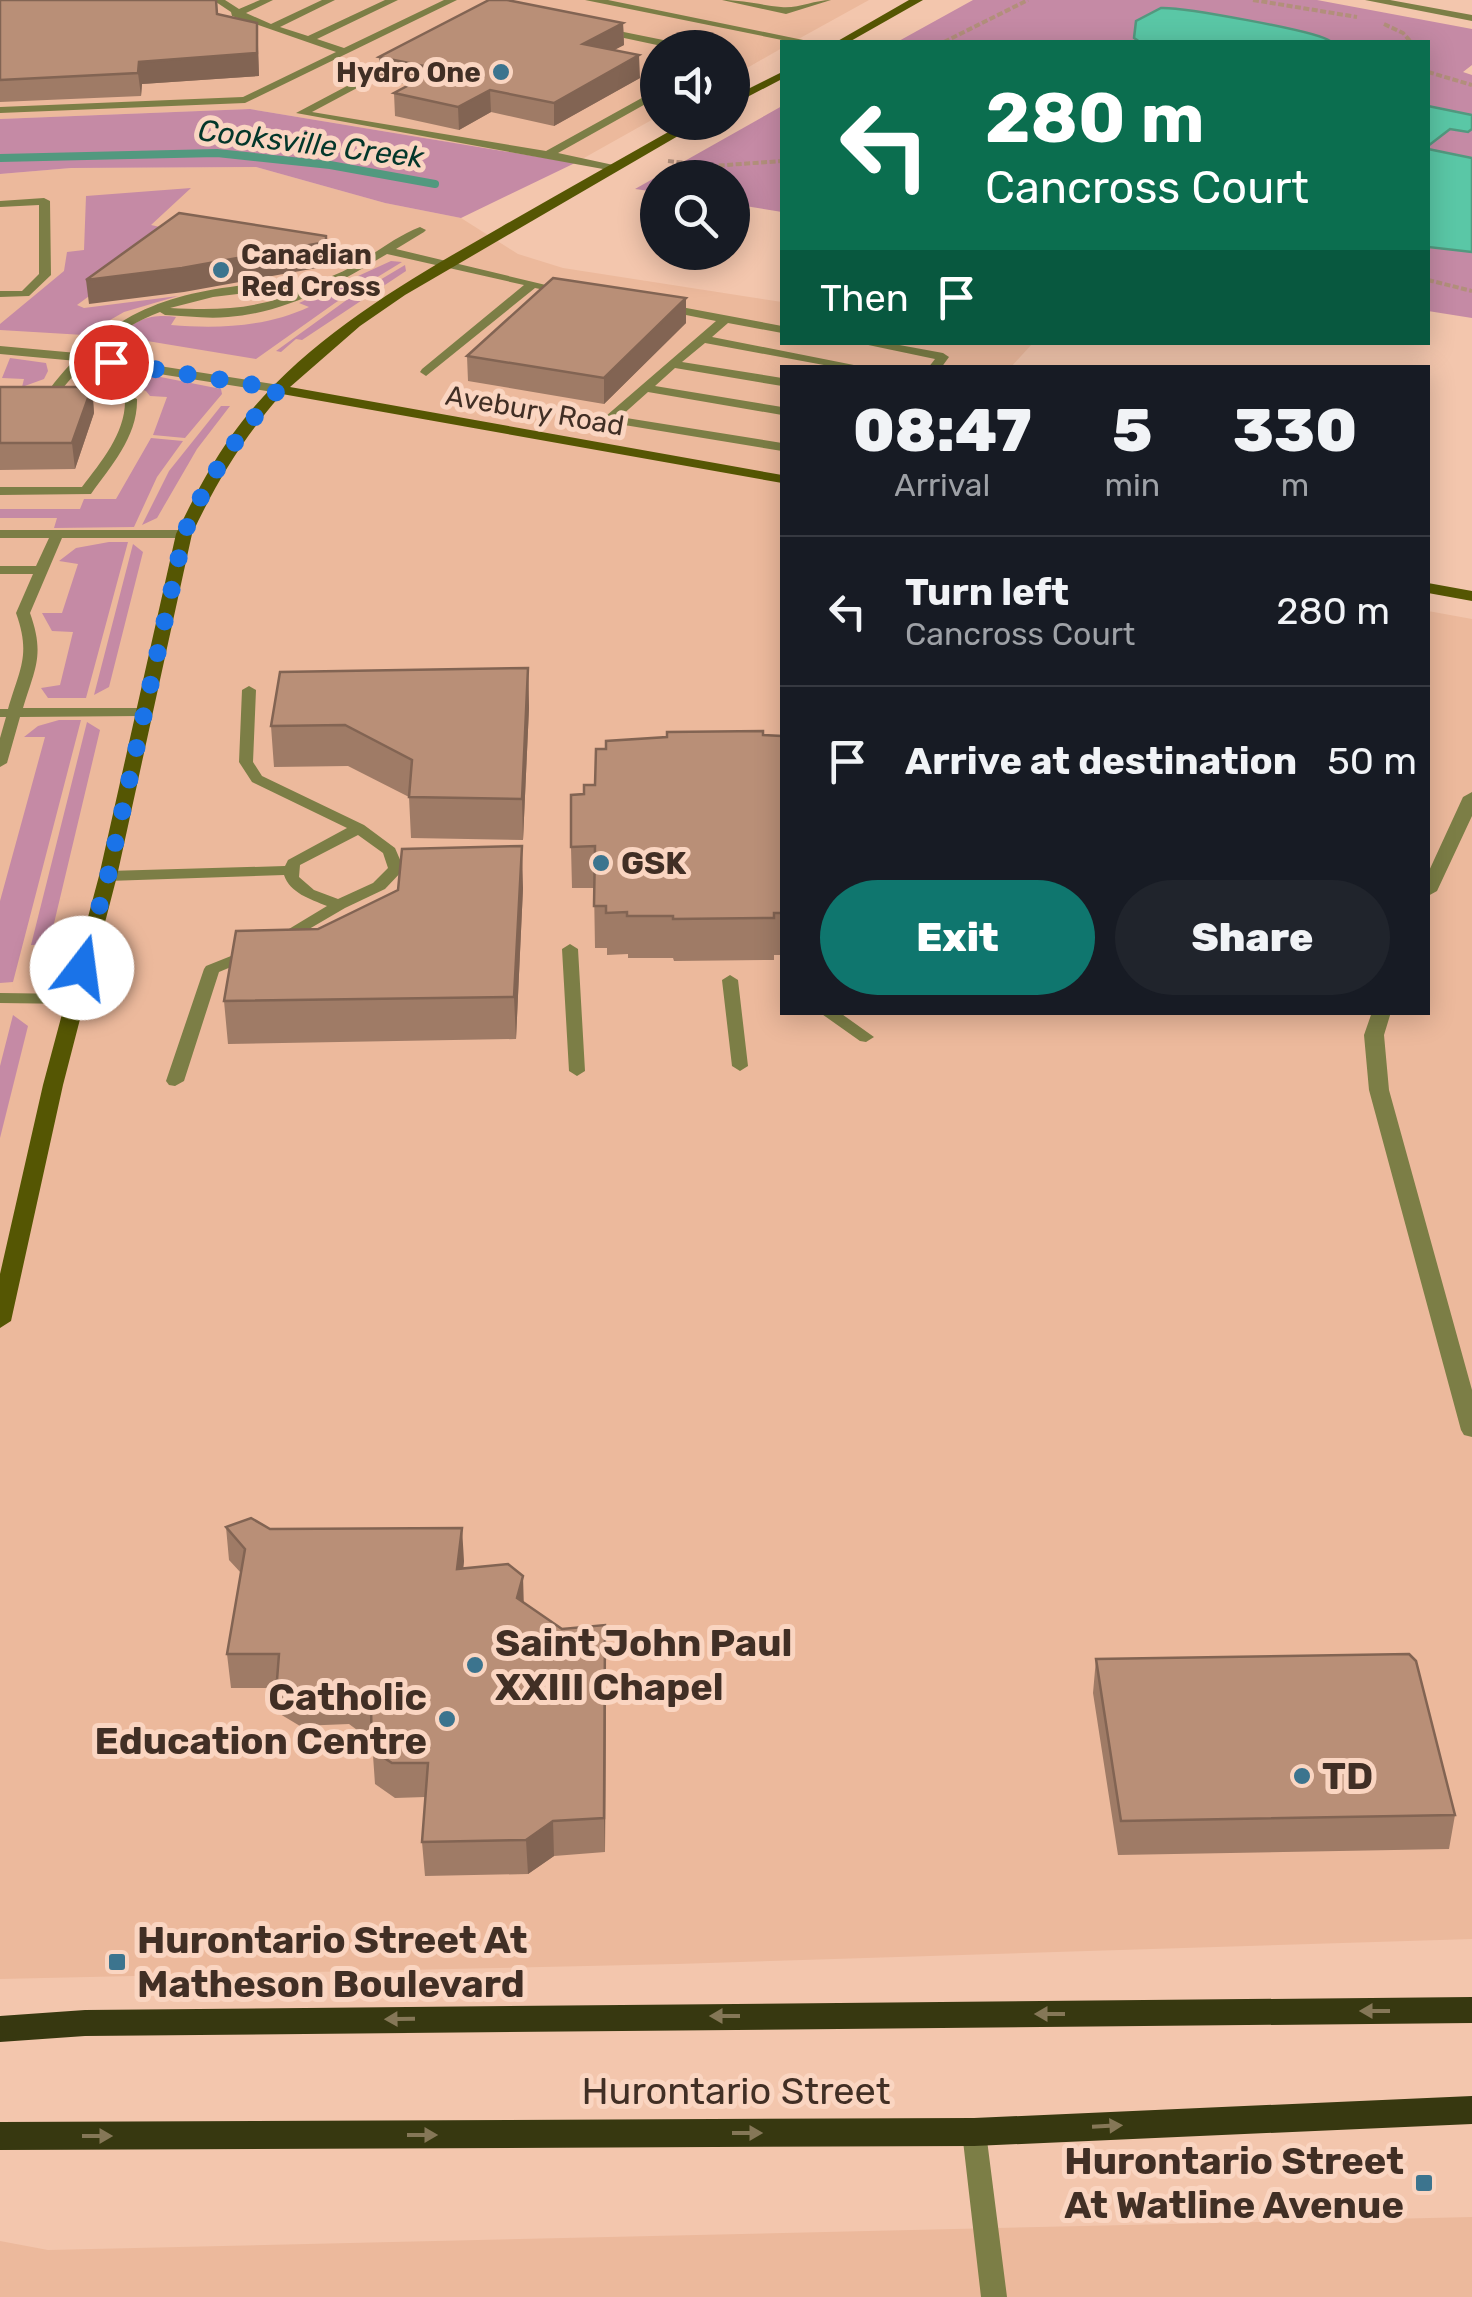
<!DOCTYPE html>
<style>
:root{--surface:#171b24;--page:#20242c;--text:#f1f3f6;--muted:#9ea1a6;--line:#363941;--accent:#0f766e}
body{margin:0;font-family:Rubik,sans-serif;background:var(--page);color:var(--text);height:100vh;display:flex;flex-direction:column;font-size:38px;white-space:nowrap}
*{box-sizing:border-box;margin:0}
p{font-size:32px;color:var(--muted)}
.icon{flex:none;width:55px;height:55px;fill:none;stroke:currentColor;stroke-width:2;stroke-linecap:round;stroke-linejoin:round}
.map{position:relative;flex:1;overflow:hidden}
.panel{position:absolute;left:780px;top:365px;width:650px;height:650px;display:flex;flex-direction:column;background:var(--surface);border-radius:0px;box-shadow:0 5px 25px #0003}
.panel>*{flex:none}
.banner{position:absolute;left:780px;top:40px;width:650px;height:305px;border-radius:0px;box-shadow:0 5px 25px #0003;background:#0b6e4f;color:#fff;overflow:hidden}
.buttons{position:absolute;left:640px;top:30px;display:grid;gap:20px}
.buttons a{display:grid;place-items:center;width:110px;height:110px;border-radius:50%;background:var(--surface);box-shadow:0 5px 25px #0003;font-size:50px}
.pin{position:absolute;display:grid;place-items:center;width:85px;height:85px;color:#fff;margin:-42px;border:5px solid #fff;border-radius:50%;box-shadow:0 2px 10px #0007}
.me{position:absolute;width:110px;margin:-55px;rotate:15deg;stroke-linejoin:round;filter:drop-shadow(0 0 8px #0008)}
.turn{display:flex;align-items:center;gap:35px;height:210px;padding:0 40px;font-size:45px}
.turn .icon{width:130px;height:130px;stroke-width:2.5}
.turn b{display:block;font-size:70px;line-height:85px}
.then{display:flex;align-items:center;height:95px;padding:0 40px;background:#0003;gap:20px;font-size:38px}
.eta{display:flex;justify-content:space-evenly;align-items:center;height:170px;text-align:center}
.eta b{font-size:60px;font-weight:800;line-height:70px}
.action{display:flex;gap:20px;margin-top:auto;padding:20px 40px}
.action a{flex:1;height:115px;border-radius:60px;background:var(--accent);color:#fff;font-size:40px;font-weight:800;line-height:115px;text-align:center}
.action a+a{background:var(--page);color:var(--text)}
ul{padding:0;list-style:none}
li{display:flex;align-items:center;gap:30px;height:150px;padding:0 40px;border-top:2px solid var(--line)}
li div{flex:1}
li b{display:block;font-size:38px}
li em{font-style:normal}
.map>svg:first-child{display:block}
</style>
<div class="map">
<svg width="1472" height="2297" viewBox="0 0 1472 2297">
<rect width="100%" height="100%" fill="#f3c6ad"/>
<path fill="#ecb99c" d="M 0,0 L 869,0 L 793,42 L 782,42 L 782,48 L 733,76 L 732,48 L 658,48 L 657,117 L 575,163 L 250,109 L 0,119 Z
M 256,167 L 385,203 L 461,218 L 518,254 L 563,268 L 782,302 L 782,342 L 1033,343 L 1011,367 L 782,368 L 782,1012 L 1428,1012 L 1428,611 L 1472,619 L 1472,1939 L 677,1964 L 0,1979 L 0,174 L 71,168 Z
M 1472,2217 L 1472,2297 L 0,2297 L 0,2241 L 48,2250 Z"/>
<path fill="#c58aa5" d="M 973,0 L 1317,0 L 1472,29 L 1472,65 L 1463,72 L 1472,75 L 1472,318 L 1428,311 L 1428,42 L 897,42 Z
M 782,106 L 782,212 L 733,204 L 732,178 L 658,178 L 657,192 L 635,189 Z
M 250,109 L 575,163 L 461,218 L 385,203 L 256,167 L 71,168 L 0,174 L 0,119 Z
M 191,188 L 151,225 L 182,232 L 167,239 L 77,305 L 84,308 L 178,296 L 124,312 L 84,335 L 0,330 L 0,324 L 64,271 L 67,252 L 84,250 L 86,196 Z
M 391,261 L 402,262 L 335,303 L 256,359 L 123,337 C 132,318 156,314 176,317 L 171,325 C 218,329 266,327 309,307 L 299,303 Z
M 405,265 L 406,271 L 302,340 L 296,339 L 281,352 L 276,351 L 348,299 Z
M 10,358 L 46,363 L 48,371 L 44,379 L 22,387 L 24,379 L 2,378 Z
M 115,368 L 221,389 L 222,394 L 185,438 L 153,435 L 167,397 L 150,396 L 146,391 C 123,382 96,393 74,381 L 80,374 Z
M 221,406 L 230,406 L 197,449 L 157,518 L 142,525 L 169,471 Z
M 151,438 L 183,441 L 157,477 L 134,527 L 54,528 L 57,518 L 0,518 L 0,509 L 80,509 L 84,499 L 116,499 Z
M 109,542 L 128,542 L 86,698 L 48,698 L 41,688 L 60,685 L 73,632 L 52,631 L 42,613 L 62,613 L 78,564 L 59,561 L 76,548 Z
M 133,544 L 143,552 L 109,687 L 94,695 Z
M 59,720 L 81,720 L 13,982 L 0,983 L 0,901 L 45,737 L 24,737 L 38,726 Z
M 87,722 L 100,730 L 51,936 L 41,936 L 39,945 L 31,945 Z
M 13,1015 L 28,1026 L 0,1138 L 0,1066 Z"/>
<path fill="#5ac7a6" stroke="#52997f" stroke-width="2.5" d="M 1161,8 C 1182,7 1317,31 1330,41 L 1140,42 L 1134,38 L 1136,21 Z
M 1428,106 L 1472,115 L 1472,129 L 1468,132 L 1450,129 L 1428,146 Z
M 1428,149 L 1472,158 L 1472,252 L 1428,247 Z"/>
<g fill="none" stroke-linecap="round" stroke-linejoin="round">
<path stroke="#52997f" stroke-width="8" d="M 0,158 L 217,153 L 330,165 L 435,184"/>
<path stroke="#b28f7b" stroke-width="4" stroke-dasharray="6 2.5" stroke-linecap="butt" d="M 1253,0 L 1357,17
M 1384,24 L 1403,33 L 1411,42
M 944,42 L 1028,0
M 1428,72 L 1472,85
M 668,161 L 713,166 L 782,161
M 1428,280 L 1472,291"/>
<path fill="#7c7e46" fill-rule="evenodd" d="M 213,0 L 225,0 L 239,9 L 260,0 L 273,0 L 246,13 L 271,24 L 322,0 L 335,0 L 280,27 L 308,36 L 385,0 L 398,0 L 317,39 L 344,48 L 444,0 L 457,0 L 245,103 L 0,113 L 0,107 L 243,97 L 336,52 L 232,16 L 231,12 Z
M 722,0 C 743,0 761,5 781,7 C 797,9 814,0 831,0 L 786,14 Z
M 599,27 L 688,45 L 693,48 L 671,48 L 596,32 L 594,30 Z
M 398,59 L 402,60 L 402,64 L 312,112 L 546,151 L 658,89 L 658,97 L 558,153 L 618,166 L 618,170 L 614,171 L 296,113 Z
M 44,198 L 50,201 L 51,275 L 29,296 L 0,297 L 0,291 L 22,291 L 39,274 L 39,205 L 0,207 L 0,201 Z
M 420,227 L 426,230 L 424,232 L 396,249 L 571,291 L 565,294 L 535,288 L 426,376 L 420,372 L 422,369 L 524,285 L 387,254 C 339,283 286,313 228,317 C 207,319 186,316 165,315 L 160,312 C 116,328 87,358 59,393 L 49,390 C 106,315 163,293 255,284 C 279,281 310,284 332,276 C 364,264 389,239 420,227 ZM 313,285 C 263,309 224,311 170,308 L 213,297 Z
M 665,304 L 782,326 L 782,333 L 728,323 L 712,337 L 869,368 L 840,368 L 705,343 L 682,362 L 782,378 L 782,386 L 675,368 L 655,386 L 782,407 L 782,415 L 648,392 L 620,417 L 782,443 L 782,451 L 606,422 L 606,416 L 716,321 L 661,310 L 659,308 Z
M 854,342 L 883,342 L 943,353 L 949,357 L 941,368 L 928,368 L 935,359 Z
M 70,386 L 115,388 L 137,399 C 138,436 111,466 91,494 L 0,495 L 0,487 L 82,487 C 101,462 125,434 125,401 L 113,396 L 66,393 L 66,387 Z
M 0,530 L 184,530 L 191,534 L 184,538 L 62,538 L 30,613 C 45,655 35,668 23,708 L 142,708 L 149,712 L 142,716 L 20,717 L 7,763 L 0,767 L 0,738 L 6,717 L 0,717 L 0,709 L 8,709 C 20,668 31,655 16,613 L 33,574 L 0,574 L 0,566 L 36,566 L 49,538 L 0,538 Z
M 249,686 L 256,690 L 253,762 L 262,776 L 364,825 L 395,848 L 404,869 L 385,889 L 345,908 L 280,946 L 272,941 L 274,938 L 327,906 C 310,899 290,893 284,875 L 108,881 L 100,876 L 108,871 L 285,866 L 288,860 L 347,828 L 252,782 L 239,762 L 242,690 ZM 358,835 L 383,853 L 388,868 L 373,883 L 338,899 L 314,890 L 299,877 L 300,865 Z
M 570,944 L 578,949 L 585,1071 L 577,1076 L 569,1071 L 562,949 Z
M 251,948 L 257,950 L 259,953 L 257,956 L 219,972 L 184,1081 L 175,1086 L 169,1085 L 166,1081 L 204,969 L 206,966 Z
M 730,975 L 738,980 L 748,1066 L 740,1071 L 732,1066 L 722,980 Z
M 0,993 L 74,994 L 82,999 L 74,1004 L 0,1003 Z
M 819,1012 L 839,1012 L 874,1037 L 866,1042 L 860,1041 Z
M 974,2122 L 983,2125 L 986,2132 L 1007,2297 L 981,2297 L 962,2132 L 965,2125 Z"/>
<path fill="#7c7e46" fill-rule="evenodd" d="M 585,0 L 608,0 L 813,42 L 792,42 Z
M 1365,0 L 1390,0 L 1472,15 L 1472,21 Z
M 0,346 L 77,353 L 279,385 L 286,389 L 279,393 L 77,361 L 0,354 Z
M 1472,792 L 1472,816 L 1437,891 L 1428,896 L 1428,873 L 1463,797 Z
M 1372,1012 L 1391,1012 L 1384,1035 L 1389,1090 L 1472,1390 L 1472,1437 L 1464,1435 L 1461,1430 L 1369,1090 L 1364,1035 Z"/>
<path fill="#555603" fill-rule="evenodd" d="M 909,0 L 923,0 L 849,42 L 836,42 Z
M 782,72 L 782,79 L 732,105 L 732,97 Z
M 686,122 L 702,122 L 405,295 L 360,326 L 290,387 L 782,475 L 782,483 L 282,394 L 279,397 C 242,440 216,483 192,534 L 117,876 L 63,1085 L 11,1321 L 0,1328 L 0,1274 L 43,1085 L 99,876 L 176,534 C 193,499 210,466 232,435 C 299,342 403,283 501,227 C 562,192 624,157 686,122 Z
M 1428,583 L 1472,591 L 1472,601 L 1428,593 Z"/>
<path fill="#373810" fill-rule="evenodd" d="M 1472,1997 L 1472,2023 L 85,2036 L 0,2042 L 0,2016 L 85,2010 Z
M 1472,2096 L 1472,2124 L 974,2146 L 0,2150 L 0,2122 L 974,2118 Z"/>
</g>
<path fill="#9f7b66" d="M 0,0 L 217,14 L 258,45 L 259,76 L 142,84 L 141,96 L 0,102 Z
M 623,23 L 624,45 L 613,50 L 640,78 L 554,126 L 491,112 L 459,130 L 395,116 L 394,93 L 409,85 L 380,79 L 379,57 Z
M 686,298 L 686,323 L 604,404 L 468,381 L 467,356 Z
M 0,387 L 92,387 L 94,413 L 75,469 L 0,470 Z
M 528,668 L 529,708 L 523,840 L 411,838 L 409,797 L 348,766 L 274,767 L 271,726 Z
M 763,735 L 782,736 L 782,955 L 774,955 L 774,960 L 674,961 L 673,958 L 628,958 L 628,954 L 607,955 L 607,948 L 595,948 L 594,888 L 572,888 L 571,847 L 584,794 L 595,785 Z
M 523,888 L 516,1039 L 228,1044 L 224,1001 L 318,929 Z
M 226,1527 L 270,1529 L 464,1561 L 463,1569 L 524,1603 L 606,1659 L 605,1852 L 554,1856 L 528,1874 L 425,1876 L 422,1842 L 425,1797 L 395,1798 L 375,1784 L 372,1741 L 349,1724 L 300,1726 L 280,1714 L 278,1688 L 231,1688 L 227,1654 L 241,1573 L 229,1560 Z
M 1096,1659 L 1455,1815 L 1449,1849 L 1118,1855 L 1093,1693 Z"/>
<path fill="#826453" d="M 257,23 L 259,76 L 142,84 L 141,96 L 138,73 L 139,62 Z
M 623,23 L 624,45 L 584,66 L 583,44 Z
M 639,55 L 640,78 L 554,126 L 554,103 Z
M 490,90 L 491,112 L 459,130 L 458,107 Z
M 326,236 L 328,266 L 184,292 L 89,304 L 86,280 Z
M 686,298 L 686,323 L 604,404 L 604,378 Z
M 92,387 L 94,413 L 75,469 L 72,443 Z
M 528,668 L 529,708 L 523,840 L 522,799 Z
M 522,846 L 523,888 L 516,1039 L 514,997 Z
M 462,1528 L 464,1561 L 459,1603 L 457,1569 Z
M 523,1576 L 524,1610 L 517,1598 Z
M 605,1625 L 606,1659 L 605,1852 L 604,1818 Z
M 553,1821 L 554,1856 L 528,1874 L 526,1840 Z"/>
<path fill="#b98f77" stroke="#826453" stroke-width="2.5" d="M 0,0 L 216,0 L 217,14 L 257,23 L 257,53 L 139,62 L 138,73 L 0,80 Z
M 489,0 L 507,0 L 623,23 L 583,44 L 639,55 L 554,103 L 490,90 L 458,107 L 394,93 L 439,69 L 379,57 Z
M 179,213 L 326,236 L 326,242 L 182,268 L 86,280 Z
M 553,278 L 686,298 L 604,378 L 467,356 Z
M 0,387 L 92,387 L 72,443 L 0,443 Z
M 528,668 L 522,799 L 409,797 L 412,760 L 345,725 L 271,726 L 280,672 Z
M 763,731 L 763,735 L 782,736 L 782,913 L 774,913 L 774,918 L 673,919 L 673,916 L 627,916 L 627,912 L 606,913 L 606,906 L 594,906 L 595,846 L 571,847 L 571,795 L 584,794 L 584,785 L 595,785 L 596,749 L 606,749 L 606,741 L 667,737 L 667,732 Z
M 522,846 L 514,997 L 224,1001 L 236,931 L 318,929 L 398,890 L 402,849 Z
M 251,1518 L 270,1529 L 462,1528 L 457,1569 L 508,1564 L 523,1576 L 517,1598 L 562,1629 L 605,1625 L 604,1818 L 553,1821 L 526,1840 L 422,1842 L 428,1763 L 392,1763 L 372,1750 L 371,1708 L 346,1690 L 296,1692 L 277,1680 L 279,1654 L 227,1654 L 245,1549 L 226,1527 Z
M 1409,1654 L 1416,1661 L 1455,1815 L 1121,1821 L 1096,1659 Z"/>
<defs><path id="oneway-solid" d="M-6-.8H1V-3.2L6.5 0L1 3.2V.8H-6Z" transform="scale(2.5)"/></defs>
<g fill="#857757">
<use href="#oneway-solid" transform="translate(1375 2011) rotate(180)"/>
<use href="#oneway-solid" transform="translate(1050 2014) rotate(180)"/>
<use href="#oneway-solid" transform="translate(725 2016) rotate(180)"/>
<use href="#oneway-solid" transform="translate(400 2019) rotate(179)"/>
<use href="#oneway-solid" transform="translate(1107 2126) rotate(-3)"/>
<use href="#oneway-solid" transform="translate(747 2133)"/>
<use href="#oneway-solid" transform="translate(422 2135)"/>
<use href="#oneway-solid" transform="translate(97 2136)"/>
</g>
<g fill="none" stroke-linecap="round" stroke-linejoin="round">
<path stroke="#1a73e8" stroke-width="18" stroke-dasharray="0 32.4" d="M 82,968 L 108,876 L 184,534 C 206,479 239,433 279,389 L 111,362"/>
</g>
<g fill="#3c748e" stroke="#fad5c1" stroke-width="4">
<circle cx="501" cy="72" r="10"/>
<circle cx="221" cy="270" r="10"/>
<circle cx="601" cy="863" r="10"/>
<circle cx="475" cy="1665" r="10"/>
<circle cx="447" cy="1719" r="10"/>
<circle cx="1302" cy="1776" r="10"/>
<rect x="107" y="1952" width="20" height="20" rx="5"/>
<rect x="1414" y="2173" width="20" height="20" rx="5"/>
</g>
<g text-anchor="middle" stroke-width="10" stroke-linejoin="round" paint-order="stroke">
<g font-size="28" font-weight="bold" fill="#412f25" stroke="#fad5c1" text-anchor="end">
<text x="481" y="82">Hydro One</text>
<text x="241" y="264" text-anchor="start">Canadian<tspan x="241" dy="32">Red Cross</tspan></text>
</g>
<g font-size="28" fill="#412f25" stroke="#fad5c1">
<text transform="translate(535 410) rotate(10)" y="10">Avebury Road</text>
</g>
<g font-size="30" font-style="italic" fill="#03372a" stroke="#fad5c1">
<text transform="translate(311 144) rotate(7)" y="10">Cooksville Creek</text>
</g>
<g font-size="32" font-weight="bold" fill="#412f25" stroke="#fad5c1" text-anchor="start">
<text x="621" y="874">GSK</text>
</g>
<g font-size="38" font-weight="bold" fill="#412f25" stroke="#fad5c1" text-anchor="start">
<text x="495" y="1656">Saint John Paul<tspan x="495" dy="44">XXIII Chapel</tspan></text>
<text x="427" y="1710" text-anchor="end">Catholic<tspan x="427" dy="44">Education Centre</tspan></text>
<text x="1322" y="1789">TD</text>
<text x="137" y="1953">Hurontario Street At<tspan x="137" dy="44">Matheson Boulevard</tspan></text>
<text x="1404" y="2174" text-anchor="end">Hurontario Street<tspan x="1404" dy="44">At Watline Avenue</tspan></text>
</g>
<g font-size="38" fill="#412f25" stroke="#fad5c1">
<text x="736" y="2104">Hurontario Street</text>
</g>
</g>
</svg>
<div class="buttons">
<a><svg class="icon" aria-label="sound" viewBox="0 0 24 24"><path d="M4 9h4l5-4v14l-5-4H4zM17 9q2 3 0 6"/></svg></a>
<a><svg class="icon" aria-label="search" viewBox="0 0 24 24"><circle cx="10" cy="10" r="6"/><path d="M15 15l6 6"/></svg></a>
</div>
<div class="pin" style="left:111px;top:362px;background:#d93025"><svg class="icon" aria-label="arrive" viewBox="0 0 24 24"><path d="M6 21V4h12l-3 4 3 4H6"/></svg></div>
<svg class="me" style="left:82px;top:968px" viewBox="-20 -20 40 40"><circle r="19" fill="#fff"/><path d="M0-13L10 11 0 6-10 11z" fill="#1a73e8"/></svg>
<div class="banner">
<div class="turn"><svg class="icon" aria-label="left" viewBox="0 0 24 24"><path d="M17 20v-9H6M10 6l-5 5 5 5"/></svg><div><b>280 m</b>Cancross Court</div></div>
<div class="then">Then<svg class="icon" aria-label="arrive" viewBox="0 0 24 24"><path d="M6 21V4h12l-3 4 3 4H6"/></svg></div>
</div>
<section class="panel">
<div class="eta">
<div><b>08:47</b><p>Arrival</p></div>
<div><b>5</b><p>min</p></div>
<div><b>330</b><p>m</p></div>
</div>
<ul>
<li><svg class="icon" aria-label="left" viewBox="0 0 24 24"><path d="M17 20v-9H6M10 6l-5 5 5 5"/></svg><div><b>Turn left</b><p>Cancross Court</p></div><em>280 m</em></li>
<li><svg class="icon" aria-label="arrive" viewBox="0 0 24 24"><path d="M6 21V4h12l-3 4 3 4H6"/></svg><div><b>Arrive at destination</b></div><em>50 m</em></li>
</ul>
<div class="action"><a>Exit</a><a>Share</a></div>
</section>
</div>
